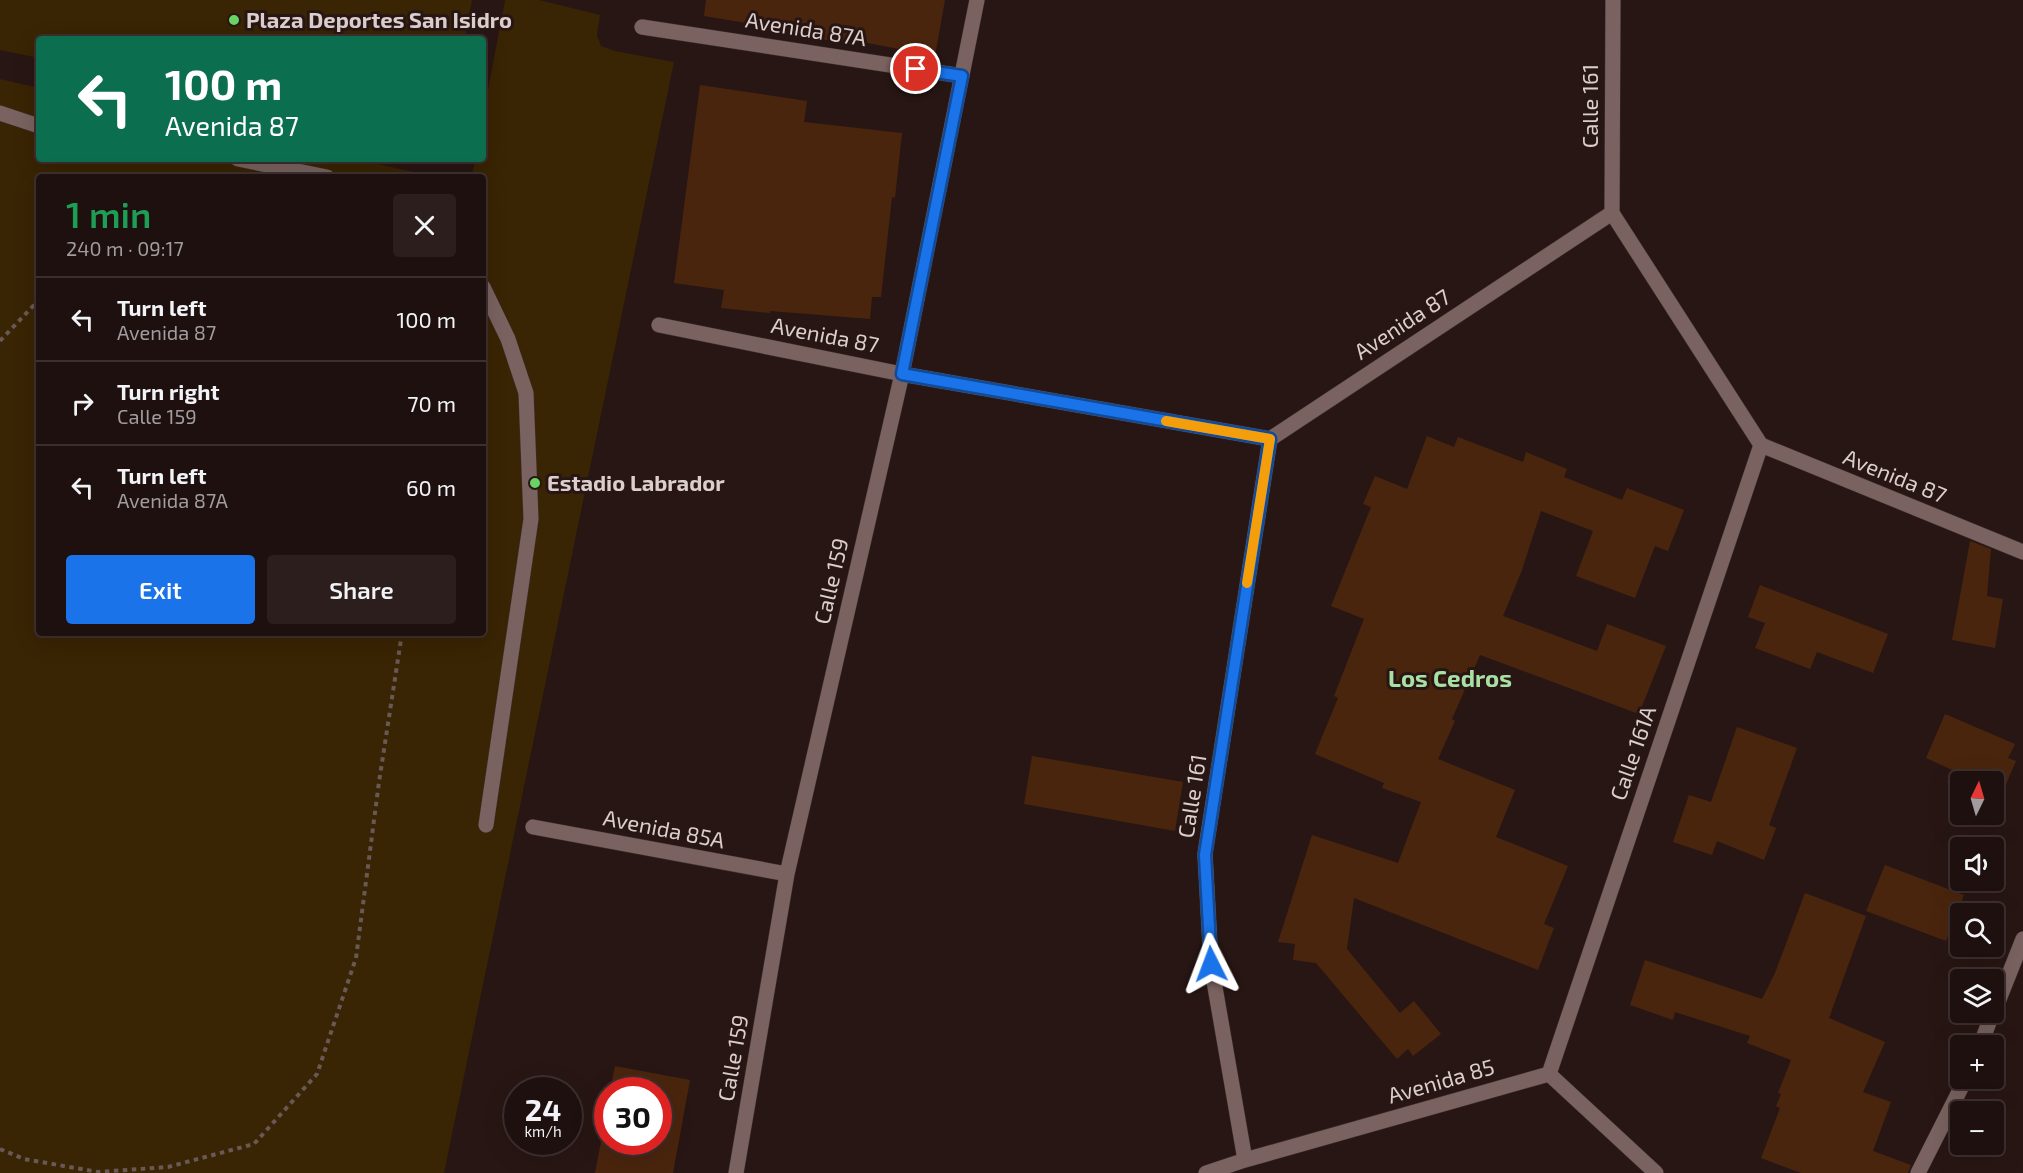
<!DOCTYPE html>
<meta charset="utf-8">
<style>
:root{--surface:#1e100f;--page:#2b1e1d;--text:#f1f3f6;--muted:#a19d9e;--line:#3c302f;--accent:#1a73e8}
body{margin:0;font-family:"Exo 2",sans-serif;background:var(--page);color:var(--text);height:100vh;display:flex;flex-direction:column;font-size:22px;white-space:nowrap}
*{box-sizing:border-box;margin:0}
p{font-size:20px;color:var(--muted)}
.icon{flex:none;width:33px;height:33px;fill:none;stroke:currentColor;stroke-width:2;stroke-linecap:round;stroke-linejoin:round}
.map{position:relative;flex:1;overflow:hidden}
.panel{position:absolute;left:36px;top:174px;width:450px;height:462px;display:flex;flex-direction:column;background:var(--surface);border-radius:6px;box-shadow:0 6px 24px #0002,0 0 0 2px var(--line)}
.panel>*{flex:none}
.banner{position:absolute;left:36px;top:36px;width:450px;height:126px;border-radius:6px;box-shadow:0 6px 24px #0002,0 0 0 2px var(--line);background:#0b6e4f;color:#fff;overflow:hidden}
.needle{width:39px;rotate:5deg}
.buttons{position:absolute;left:1950px;top:771px;display:grid;gap:12px}
.buttons a{display:grid;place-items:center;width:54px;height:54px;border-radius:6px;background:var(--surface);box-shadow:0 6px 24px #0002,0 0 0 2px var(--line);font-size:30px}
.speed{position:absolute;left:504px;top:1077px;display:flex;gap:12px;font-size:30px;font-weight:700;text-align:center}
.speed>*{display:grid;place-content:center;width:78px;height:78px;border-radius:50%;background:var(--surface);box-shadow:0 6px 24px #0002,0 0 0 2px var(--line);line-height:1}
.speed small{font-size:15px;font-weight:400}
.speed .limit{border:9px solid #d22;background:#fff;color:#111}
.pin{position:absolute;display:grid;place-items:center;width:51px;height:51px;color:#fff;margin:-26px;border:3px solid #fff;border-radius:50%;box-shadow:0 2px 6px #0007}
.me{position:absolute;width:66px;margin:-33px;rotate:357deg;stroke-linejoin:round;filter:drop-shadow(0 0 4px #0008)}
.turn{display:flex;align-items:center;gap:21px;height:126px;padding:0 30px;font-size:27px}
.turn .icon{width:78px;height:78px;stroke-width:2.5}
.turn b{display:block;font-size:42px;line-height:51px}
.round{display:grid;place-items:center;flex:none;width:63px;height:63px;border-radius:6px;background:var(--page)}
.overview{display:flex;align-items:center;justify-content:space-between;height:102px;padding:0 30px}
h1{font-size:36px;font-weight:600;line-height:45px;color:#1e9e55}
.cta{display:flex;gap:12px;margin-top:auto;padding:12px 30px}
.cta a{flex:1;height:69px;border-radius:6px;background:var(--accent);color:#fff;font-size:24px;font-weight:600;line-height:69px;text-align:center}
.cta a+a{background:var(--page);color:var(--text)}
ul{padding:0;list-style:none}
li{display:flex;align-items:center;gap:18px;height:84px;padding:0 30px;border-top:2px solid var(--line)}
li div{flex:1}
li b{display:block;font-size:22px}
li em{font-style:normal}
.map>svg:first-child{display:block}
</style>
<div class="map">
<svg width="2023" height="1173" viewBox="0 0 2023 1173">
<rect width="100%" height="100%" fill="#281614"/>
<path fill="#392403" d="M 0,0 L 472,0 L 465,39 L 39,39 L 39,58 L 0,50 Z
M 505,0 L 539,0 L 600,15 L 597,35 L 601,46 L 615,51 L 674,62 L 444,1173 L 0,1173 L 0,79 L 39,88 L 39,159 L 356,159 L 436,177 L 39,177 L 39,633 L 483,633 L 483,177 L 472,177 L 475,159 L 483,159 L 483,116 Z"/>
<path fill="#4a250e" d="M 706,0 L 945,0 L 935,56 L 847,39 L 846,43 L 805,37 L 805,33 L 704,16 Z
M 700,85 L 807,101 L 804,122 L 902,133 L 895,198 L 892,197 L 881,297 L 872,297 L 870,319 L 770,311 L 770,313 L 721,308 L 724,290 L 674,283 Z
M 1427,436 L 1454,447 L 1458,437 L 1523,462 L 1526,452 L 1567,469 L 1564,477 L 1622,500 L 1627,488 L 1684,510 L 1668,551 L 1655,546 L 1635,598 L 1576,576 L 1593,531 L 1541,511 L 1522,570 L 1503,616 L 1597,651 L 1607,624 L 1666,646 L 1639,714 L 1480,655 L 1452,719 L 1455,721 L 1438,759 L 1515,790 L 1496,837 L 1568,866 L 1544,924 L 1554,928 L 1538,970 L 1354,898 L 1347,949 L 1400,1013 L 1414,1001 L 1441,1034 L 1413,1056 L 1408,1049 L 1397,1059 L 1316,963 L 1293,960 L 1295,944 L 1278,942 L 1312,835 L 1398,863 L 1421,802 L 1382,788 L 1384,783 L 1315,754 L 1338,698 L 1334,696 L 1364,619 L 1331,606 L 1371,507 L 1363,504 L 1375,476 L 1407,489 Z
M 1970,541 L 1991,549 L 1987,596 L 2003,599 L 1995,648 L 1952,640 Z
M 1760,585 L 1888,634 L 1873,673 L 1817,652 L 1810,669 L 1755,648 L 1765,623 L 1748,617 Z
M 1945,714 L 2015,744 L 2008,758 L 2016,761 L 2001,796 L 1995,793 L 1994,796 L 1994,782 L 1960,782 L 1960,788 L 1947,782 L 1952,770 L 1926,758 Z
M 1737,727 L 1797,748 L 1769,825 L 1776,828 L 1764,860 L 1717,841 L 1712,855 L 1673,842 L 1689,795 L 1711,802 Z
M 1032,756 L 1183,782 L 1175,831 L 1024,804 Z
M 1885,865 L 1964,895 L 1946,941 L 1866,911 Z
M 1805,893 L 1866,916 L 1829,1018 L 1885,1042 L 1863,1092 L 1891,1102 L 1873,1151 L 1911,1165 L 1908,1173 L 1801,1173 L 1761,1158 L 1780,1108 L 1776,1106 L 1781,1094 L 1778,1093 L 1791,1060 L 1747,1043 L 1750,1036 L 1675,1012 L 1673,1020 L 1630,1005 L 1645,960 L 1762,999 L 1775,973 Z
M 615,1066 L 690,1080 L 673,1173 L 595,1173 L 608,1105 L 608,1142 L 658,1142 L 658,1090 L 610,1090 Z"/>
<g fill="none" stroke-linecap="round" stroke-linejoin="round">
<g stroke="#3d302e" stroke-width="16">
<path id="lane" d="M 0,113 L 39,126
M 238,159 L 327,177
M 483,287 L 508,339 L 526,393 L 531,519 L 486,825"/>
</g>
<g stroke="#3d302e" stroke-width="16">
<path id="street" d="M 642,27 L 962,76
M 1612,213 L 1761,445 L 2023,552
M 1612,213 L 1613,0
M 659,325 L 902,374 L 1270,439 L 1612,213
M 533,827 L 787,874
M 1994,1012 L 2023,939
M 1980,1046 L 1993,1012
M 1549,1074 L 1761,445
M 1549,1074 L 1656,1173
M 1245,1160 L 1211,964 L 1205,854 L 1270,439
M 736,1173 L 787,874 L 902,374 L 977,0
M 1206,1173 L 1245,1160 L 1549,1074
M 1918,1173 L 1966,1078"/>
</g>
<path stroke="#685856" stroke-width="4" stroke-dasharray="4.5 4.5" stroke-linecap="butt" d="M 0,341 L 33,306 L 39,303
M 0,1149 L 24,1159 L 98,1172 L 168,1167 L 254,1144 L 317,1074 L 356,958 L 379,782 L 402,633"/>
<use href="#lane" stroke="#79625f" stroke-width="15"/>
<use href="#street" stroke="#79625f" stroke-width="15"/>
</g>
<g fill="none" stroke-linecap="round" stroke-linejoin="round">
<g stroke="#114b97" stroke-width="15">
<path id="route" d="M 916,69 L 962,76 L 902,374 L 1270,439 L 1205,855 L 1211,964"/>
</g>
<use href="#route" stroke="#1a73e8" stroke-width="10"/>
<path stroke="#f59e0b" stroke-width="10" d="M 1166,421 L 1270,439 L 1247,583"/>
</g>
<g fill="#69d464" stroke="#281614" stroke-width="2">
<circle cx="234" cy="20" r="6"/>
<circle cx="535" cy="483" r="6"/>
</g>
<g text-anchor="middle" stroke-width="6" stroke-linejoin="round" paint-order="stroke">
<g font-size="22" font-weight="bold" fill="#dbcecc" stroke="#281614" text-anchor="start">
<text x="246" y="28">Plaza Deportes San Isidro</text>
<text x="547" y="491">Estadio Labrador</text>
</g>
<g font-size="22" fill="#dbcecc" stroke="#281614">
<text transform="translate(806 29) rotate(9)" y="8">Avenida 87A</text>
<text transform="translate(1590 106) rotate(-90)" y="8">Calle 161</text>
<text transform="translate(1402 324) rotate(-33)" y="8">Avenida 87</text>
<text transform="translate(825 335) rotate(11)" y="8">Avenida 87</text>
<text transform="translate(1895 476) rotate(22)" y="8">Avenida 87</text>
<text transform="translate(831 581) rotate(-77)" y="8">Calle 159</text>
<text transform="translate(1633 753) rotate(-71)" y="8">Calle 161A</text>
<text transform="translate(1192 796) rotate(-81)" y="8">Calle 161</text>
<text transform="translate(664 829) rotate(11)" y="8">Avenida 85A</text>
<text transform="translate(733 1058) rotate(-80)" y="8">Calle 159</text>
<text transform="translate(1441 1081) rotate(-16)" y="8">Avenida 85</text>
</g>
<g font-size="24" font-weight="bold" fill="#a9e0a4" stroke="#281614">
<text x="1450" y="687">Los Cedros</text>
</g>
</g>
</svg>
<div class="buttons">
<a><svg class="needle" viewBox="-14 -14 28 28"><path d="M0-13l5 13h-10z" fill="#e53935"/><path d="M0 13l5-13h-10z" fill="#a19d9e"/></svg></a>
<a><svg class="icon" aria-label="sound" viewBox="0 0 24 24"><path d="M4 9h4l5-4v14l-5-4H4zM17 9q2 3 0 6"/></svg></a>
<a><svg class="icon" aria-label="search" viewBox="0 0 24 24"><circle cx="10" cy="10" r="6"/><path d="M15 15l6 6"/></svg></a>
<a><svg class="icon" aria-label="layers" viewBox="0 0 24 24"><path d="M12 4l9 5-9 5-9-5zM3 14l9 5 9-5"/></svg></a>
<a>+</a>
<a>−</a>
</div>
<div class="speed"><div>24<small>km/h</small></div><div class="limit">30</div></div>
<div class="pin" style="left:916px;top:69px;background:#d93025"><svg class="icon" aria-label="arrive" viewBox="0 0 24 24"><path d="M6 21V4h12l-3 4 3 4H6"/></svg></div>
<svg class="me" style="left:1211px;top:964px" viewBox="-20 -20 40 40"><path d="M0-17L14 15 0 8-14 15z" fill="#1a73e8" stroke="#fff" stroke-width="4"/></svg>
<div class="banner">
<div class="turn"><svg class="icon" aria-label="left" viewBox="0 0 24 24"><path d="M17 20v-9H6M10 6l-5 5 5 5"/></svg><div><b>100 m</b>Avenida 87</div></div>
</div>
<section class="panel">
<div class="overview"><div><h1>1 min</h1><p>240 m · 09:17</p></div><a class="round"><svg class="icon" aria-label="close" viewBox="0 0 24 24"><path d="M6 6l12 12M18 6L6 18"/></svg></a></div>
<ul>
<li><svg class="icon" aria-label="left" viewBox="0 0 24 24"><path d="M17 20v-9H6M10 6l-5 5 5 5"/></svg><div><b>Turn left</b><p>Avenida 87</p></div><em>100 m</em></li>
<li><svg class="icon" aria-label="right" viewBox="0 0 24 24"><path d="M7 20v-9h11M14 6l5 5-5 5"/></svg><div><b>Turn right</b><p>Calle 159</p></div><em>70 m</em></li>
<li><svg class="icon" aria-label="left" viewBox="0 0 24 24"><path d="M17 20v-9H6M10 6l-5 5 5 5"/></svg><div><b>Turn left</b><p>Avenida 87A</p></div><em>60 m</em></li>
</ul>
<div class="cta"><a>Exit</a><a>Share</a></div>
</section>
</div>
